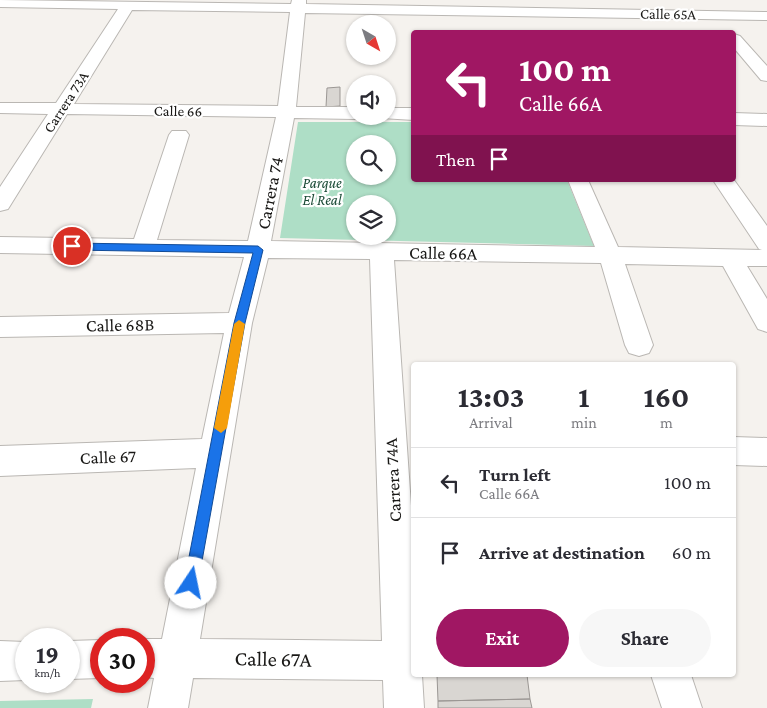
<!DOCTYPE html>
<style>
:root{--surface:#fff;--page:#f7f7f7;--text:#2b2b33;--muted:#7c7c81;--line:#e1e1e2;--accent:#a01763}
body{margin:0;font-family:"Crimson Pro",serif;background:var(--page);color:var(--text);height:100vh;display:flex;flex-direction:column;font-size:19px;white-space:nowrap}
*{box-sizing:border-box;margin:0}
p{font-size:16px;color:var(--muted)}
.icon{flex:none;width:28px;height:28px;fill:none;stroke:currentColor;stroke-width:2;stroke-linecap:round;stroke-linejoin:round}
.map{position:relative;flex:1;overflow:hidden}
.sheet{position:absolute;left:411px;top:362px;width:325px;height:315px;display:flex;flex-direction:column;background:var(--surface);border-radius:5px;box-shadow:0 1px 4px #0004}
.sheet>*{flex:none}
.banner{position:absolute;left:411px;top:30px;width:325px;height:152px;border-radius:5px;box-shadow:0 1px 4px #0004;background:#a01763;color:#fff;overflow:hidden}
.needle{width:32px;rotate:141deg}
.tools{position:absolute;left:346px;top:15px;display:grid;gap:10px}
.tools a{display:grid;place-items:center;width:50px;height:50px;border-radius:50%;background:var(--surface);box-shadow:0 1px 4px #0004;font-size:25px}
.speed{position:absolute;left:15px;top:628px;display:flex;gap:10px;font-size:25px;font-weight:700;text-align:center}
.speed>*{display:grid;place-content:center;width:65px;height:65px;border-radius:50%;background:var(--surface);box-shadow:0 1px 4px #0004;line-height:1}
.speed small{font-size:12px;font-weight:400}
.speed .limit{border:8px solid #d22;background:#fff;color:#111}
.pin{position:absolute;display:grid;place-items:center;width:42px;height:42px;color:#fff;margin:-21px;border:2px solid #fff;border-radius:50%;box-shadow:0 1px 5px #0007}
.me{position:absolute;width:55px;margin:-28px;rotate:11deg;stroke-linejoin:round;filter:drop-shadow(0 0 4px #0008)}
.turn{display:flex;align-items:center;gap:18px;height:105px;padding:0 25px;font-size:22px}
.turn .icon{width:65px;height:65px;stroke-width:2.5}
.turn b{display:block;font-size:35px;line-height:42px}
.then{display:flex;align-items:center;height:48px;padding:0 25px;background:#0003;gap:10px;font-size:19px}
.eta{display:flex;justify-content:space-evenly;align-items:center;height:85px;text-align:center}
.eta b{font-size:30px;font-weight:700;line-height:35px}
.cta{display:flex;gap:10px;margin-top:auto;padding:10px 25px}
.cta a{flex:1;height:58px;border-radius:30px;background:var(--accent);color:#fff;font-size:20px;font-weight:700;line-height:58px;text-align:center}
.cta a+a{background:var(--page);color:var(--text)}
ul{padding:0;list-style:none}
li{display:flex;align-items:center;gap:15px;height:70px;padding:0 25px;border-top:1px solid var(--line)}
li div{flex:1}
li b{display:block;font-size:19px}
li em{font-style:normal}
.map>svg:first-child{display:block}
</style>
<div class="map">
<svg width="767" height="708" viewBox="0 0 767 708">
<rect width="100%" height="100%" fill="#f5f2ee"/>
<path fill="#aedec6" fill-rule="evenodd" d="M 298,122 L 414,122 L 414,180 L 567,180 L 594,246 L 280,238 ZM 355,144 L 388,144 L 388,176 L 355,176 ZM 355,204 L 388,204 L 388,236 L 355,236 Z
M 93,699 L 91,708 L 0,708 L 0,701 Z"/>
<path fill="#d9d6d2" stroke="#9b9794" d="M 340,87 L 340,106 L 326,107 L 327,88 Z
M 437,675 L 527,675 L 530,699 L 438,701 Z
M 530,699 L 532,708 L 438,708 L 438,701 Z"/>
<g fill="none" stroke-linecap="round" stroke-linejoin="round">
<g stroke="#bab7b3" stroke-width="2">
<path id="minor" d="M 0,0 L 291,4 L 292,0 L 306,0 L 306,4 L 767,12 L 767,20 L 305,13 L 296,107 L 355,107 L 355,116 L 362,116 L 355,119 L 294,118 L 271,241 L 595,247 L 568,180 L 588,180 L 618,247 L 762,250 L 759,249 L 713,180 L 734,180 L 767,226 L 767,266 L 747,266 L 767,299 L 767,332 L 758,329 L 723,266 L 625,264 L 653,345 L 649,353 L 639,356 L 629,353 L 625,345 L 601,263 L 394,260 L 414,549 L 414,675 L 422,675 L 424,708 L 384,708 L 383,680 L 193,678 L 188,708 L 148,708 L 154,678 L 144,677 L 143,639 L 162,639 L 196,468 L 0,476 L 0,446 L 202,439 L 224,333 L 0,337 L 0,317 L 229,313 L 244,257 L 0,253 L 0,237 L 134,239 L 169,135 L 172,131 L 186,131 L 189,135 L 157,240 L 248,241 L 276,117 L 67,114 L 8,209 L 0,211 L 0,187 L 48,114 L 0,113 L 0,103 L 56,103 L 118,9 L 0,7 ZM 132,10 L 290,12 L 278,106 L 74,104 ZM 268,258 L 370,259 L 382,641 L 200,639 L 252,323 Z
M 734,34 L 740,36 L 767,66 L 767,81 L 761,80 L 734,48 Z
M 388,108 L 414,108 L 414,120 L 381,118 L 380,116 L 388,116 Z
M 734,113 L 767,114 L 767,126 L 734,125 Z
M 734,437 L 767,438 L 767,466 L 734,465 Z
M 101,640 L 101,678 L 69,679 L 69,641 Z
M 0,641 L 26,642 L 26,680 L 0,681 Z
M 651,675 L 691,675 L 702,708 L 662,708 Z"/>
</g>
<use href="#minor" fill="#fff" fill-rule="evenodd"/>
</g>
<path fill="#1a73e8" stroke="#114b97" d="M 72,243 L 258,246 L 263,250 L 245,323 L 198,583 L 196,589 L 191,591 L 186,589 L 184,583 L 234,323 L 253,253 L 72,250 L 67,246 Z"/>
<path fill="#f59e0b" d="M 239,320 L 245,324 L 227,428 L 221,433 L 214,428 L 234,324 Z"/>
<g text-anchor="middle" stroke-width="4.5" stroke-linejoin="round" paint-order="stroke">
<g font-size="15" fill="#191816" stroke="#fff">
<text transform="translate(668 14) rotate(1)" y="5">Calle 65A</text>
<text transform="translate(66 102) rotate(-57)" y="5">Carrera 73A</text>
<text transform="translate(178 111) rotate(1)" y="5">Calle 66</text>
</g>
<g font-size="15" font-style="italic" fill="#1c4b37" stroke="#fff">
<text x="322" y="188">Parque<tspan x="322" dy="17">El Real</tspan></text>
</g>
<g font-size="18" fill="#191816" stroke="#fff">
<text transform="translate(270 193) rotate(-79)" y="6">Carrera 74</text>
<text transform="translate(443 253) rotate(1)" y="6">Calle 66A</text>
<text transform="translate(120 325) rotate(-1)" y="6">Calle 68B</text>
<text transform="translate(108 457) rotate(-2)" y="6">Calle 67</text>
<text transform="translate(393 480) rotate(-93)" y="6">Carrera 74A</text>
</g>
<g font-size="21" fill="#191816" stroke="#fff">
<text transform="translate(273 659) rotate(1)" y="7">Calle 67A</text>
</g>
</g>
</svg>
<div class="tools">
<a><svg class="needle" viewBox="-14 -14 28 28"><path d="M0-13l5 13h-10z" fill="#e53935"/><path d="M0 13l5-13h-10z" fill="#7c7c81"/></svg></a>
<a><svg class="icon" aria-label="sound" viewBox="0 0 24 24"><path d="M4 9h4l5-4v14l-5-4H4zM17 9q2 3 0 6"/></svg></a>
<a><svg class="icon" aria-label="search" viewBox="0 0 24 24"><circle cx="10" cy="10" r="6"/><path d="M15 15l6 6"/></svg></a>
<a><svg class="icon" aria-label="layers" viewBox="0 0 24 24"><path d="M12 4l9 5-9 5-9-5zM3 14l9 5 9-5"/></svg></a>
</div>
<div class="speed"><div>19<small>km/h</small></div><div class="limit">30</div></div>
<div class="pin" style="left:72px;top:246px;background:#d93025"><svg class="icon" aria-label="arrive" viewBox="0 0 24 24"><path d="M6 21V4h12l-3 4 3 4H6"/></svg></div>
<svg class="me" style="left:191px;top:583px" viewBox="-20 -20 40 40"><circle r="19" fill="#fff"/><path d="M0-13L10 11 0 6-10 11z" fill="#1a73e8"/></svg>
<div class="banner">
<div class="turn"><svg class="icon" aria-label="left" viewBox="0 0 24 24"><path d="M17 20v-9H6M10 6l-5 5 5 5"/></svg><div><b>100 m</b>Calle 66A</div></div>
<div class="then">Then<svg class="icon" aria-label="arrive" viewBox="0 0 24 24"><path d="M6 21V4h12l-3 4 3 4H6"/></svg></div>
</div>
<section class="sheet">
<div class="eta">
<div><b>13:03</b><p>Arrival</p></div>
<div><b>1</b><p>min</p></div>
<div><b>160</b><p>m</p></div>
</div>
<ul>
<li><svg class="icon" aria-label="left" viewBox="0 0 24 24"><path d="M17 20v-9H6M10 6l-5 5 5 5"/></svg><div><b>Turn left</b><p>Calle 66A</p></div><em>100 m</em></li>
<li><svg class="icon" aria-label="arrive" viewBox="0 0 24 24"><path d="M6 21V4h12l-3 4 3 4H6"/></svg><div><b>Arrive at destination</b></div><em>60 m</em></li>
</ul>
<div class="cta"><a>Exit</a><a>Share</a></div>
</section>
</div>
